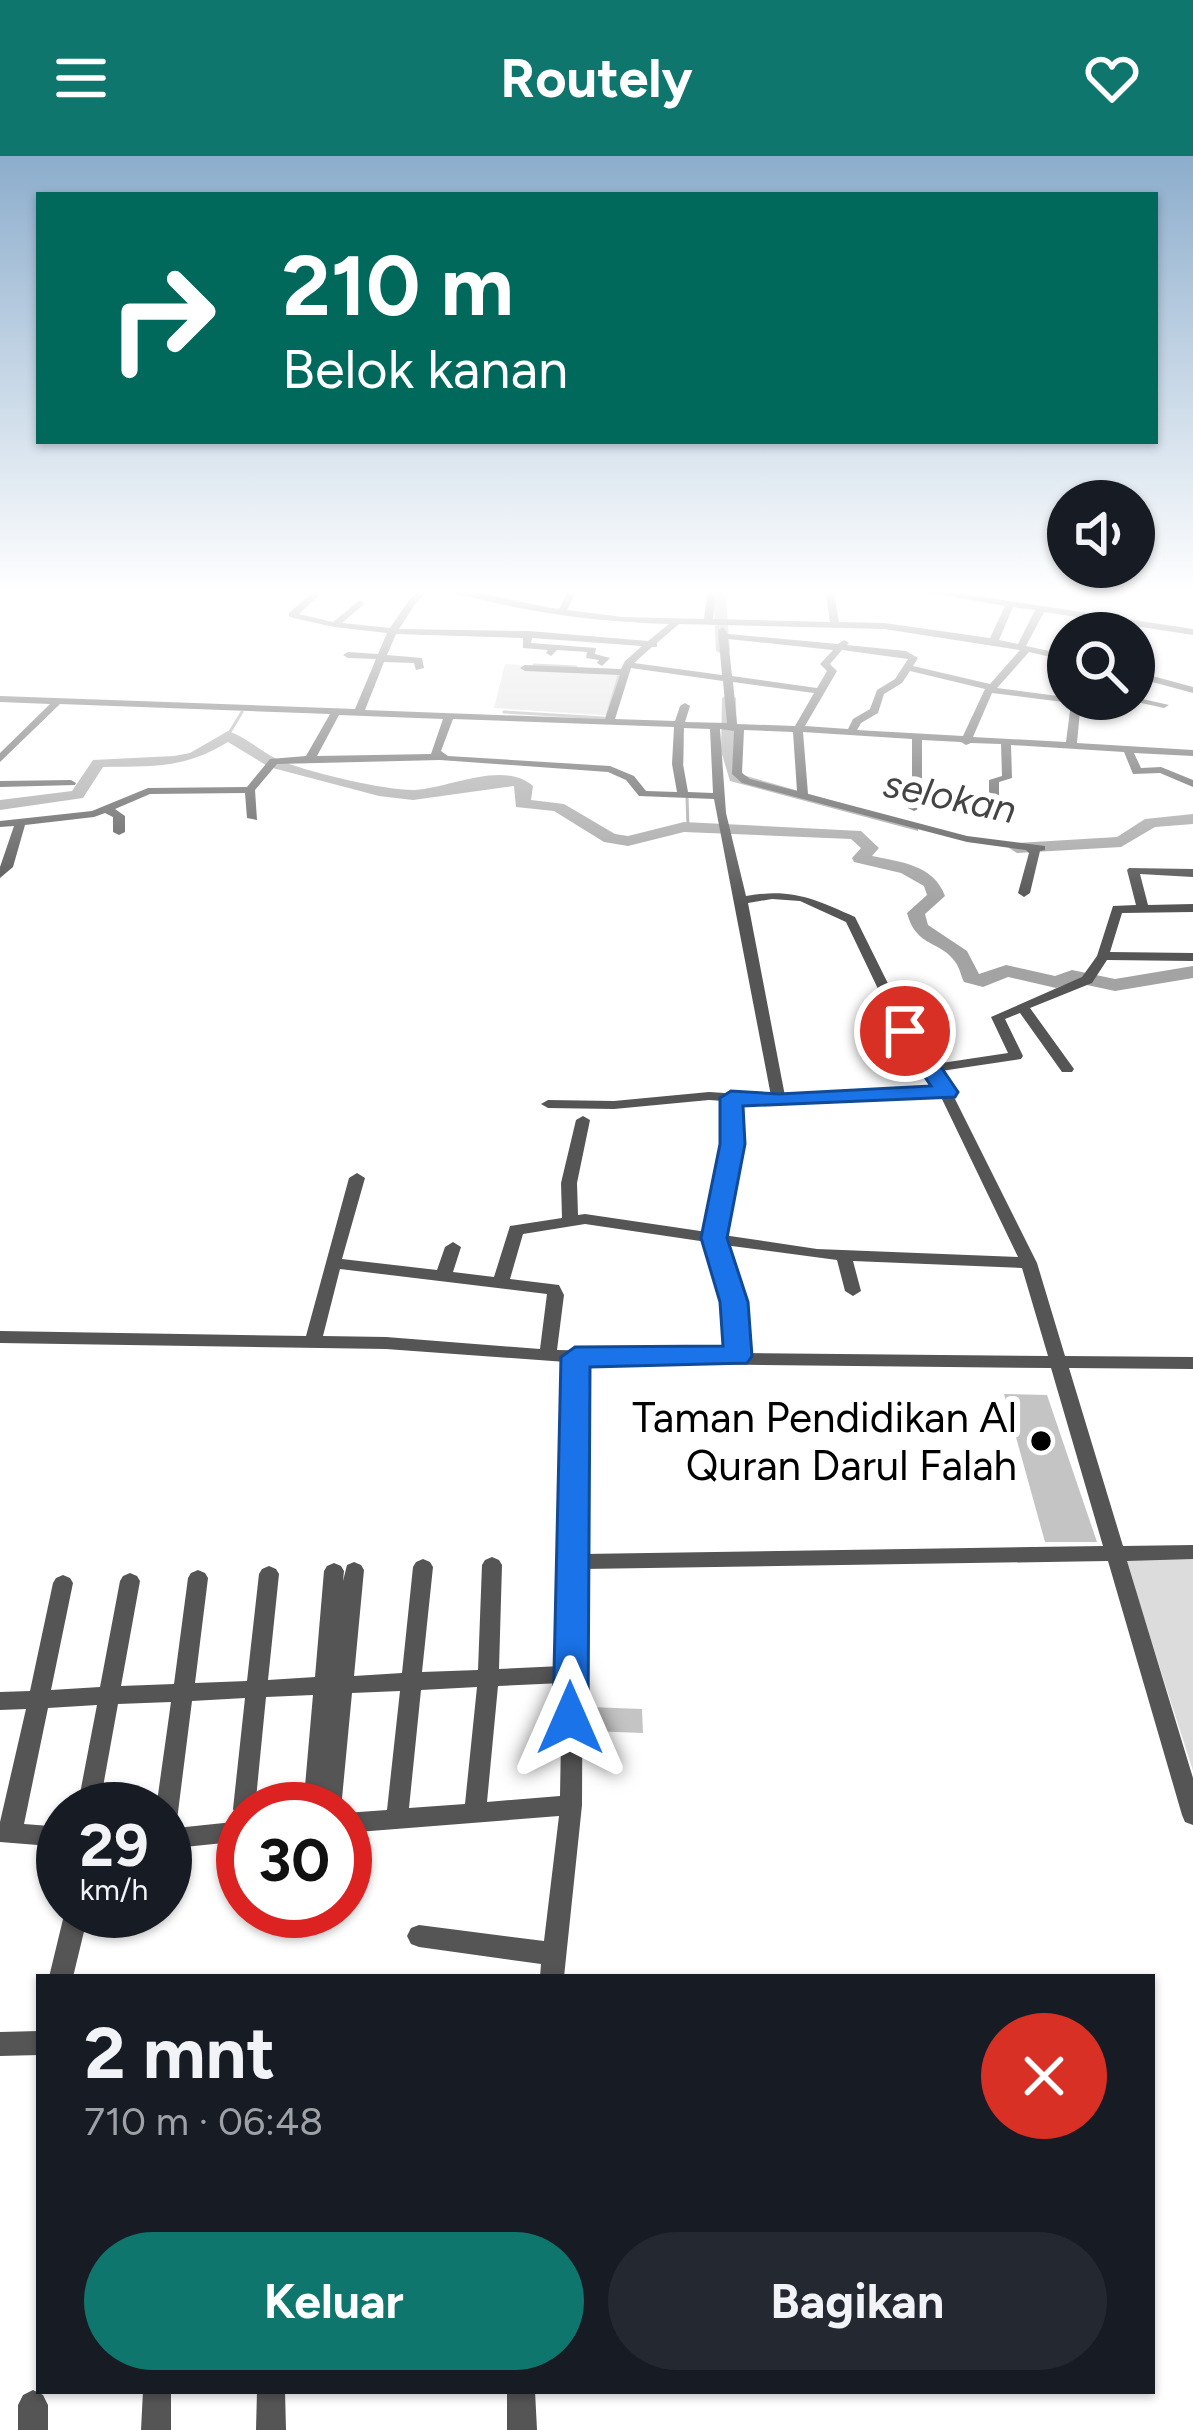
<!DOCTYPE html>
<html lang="id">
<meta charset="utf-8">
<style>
:root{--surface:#171b24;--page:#242831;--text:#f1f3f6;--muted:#9ea1a6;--accent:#0f766e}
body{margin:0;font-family:Figtree,sans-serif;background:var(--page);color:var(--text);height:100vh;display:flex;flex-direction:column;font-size:45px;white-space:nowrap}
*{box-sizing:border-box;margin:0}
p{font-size:39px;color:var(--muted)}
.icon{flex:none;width:66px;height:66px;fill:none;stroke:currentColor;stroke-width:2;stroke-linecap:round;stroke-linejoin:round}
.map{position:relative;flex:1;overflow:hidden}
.panel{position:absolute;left:36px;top:1818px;width:1119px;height:420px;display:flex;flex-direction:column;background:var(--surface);border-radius:0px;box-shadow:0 3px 9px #0004}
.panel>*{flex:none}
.top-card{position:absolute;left:36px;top:36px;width:1122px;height:252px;border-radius:0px;box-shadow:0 3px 9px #0004;background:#00695c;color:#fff;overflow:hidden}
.tools{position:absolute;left:1047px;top:324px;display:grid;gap:24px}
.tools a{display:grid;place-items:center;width:108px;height:108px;border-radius:50%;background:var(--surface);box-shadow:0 3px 9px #0004;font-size:60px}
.speed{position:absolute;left:36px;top:1626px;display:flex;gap:24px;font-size:60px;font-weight:700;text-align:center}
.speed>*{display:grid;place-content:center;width:156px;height:156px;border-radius:50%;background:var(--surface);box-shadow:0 3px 9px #0004;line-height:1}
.speed small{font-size:30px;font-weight:400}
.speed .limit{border:18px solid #d22;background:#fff;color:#111}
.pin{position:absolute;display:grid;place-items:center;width:102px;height:102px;color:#fff;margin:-51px;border:6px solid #fff;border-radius:50%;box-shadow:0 3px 12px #0007}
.me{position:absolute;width:132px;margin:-66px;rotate:0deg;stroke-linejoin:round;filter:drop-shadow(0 0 9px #0008)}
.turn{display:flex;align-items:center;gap:42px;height:252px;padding:0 48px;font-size:54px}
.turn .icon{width:156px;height:156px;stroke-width:2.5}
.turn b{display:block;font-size:84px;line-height:102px}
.round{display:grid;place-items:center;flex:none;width:126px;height:126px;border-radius:63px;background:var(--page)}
.headline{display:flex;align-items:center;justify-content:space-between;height:204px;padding:0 48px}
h1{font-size:72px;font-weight:700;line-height:90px}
.button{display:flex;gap:24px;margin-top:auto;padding:24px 48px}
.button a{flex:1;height:138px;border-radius:72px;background:var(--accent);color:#fff;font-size:48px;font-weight:700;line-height:138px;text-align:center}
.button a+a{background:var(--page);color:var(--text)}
header{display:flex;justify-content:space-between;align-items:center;height:156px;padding:0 48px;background:var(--accent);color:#fff;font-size:54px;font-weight:700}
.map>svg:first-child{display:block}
</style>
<header><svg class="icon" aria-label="menu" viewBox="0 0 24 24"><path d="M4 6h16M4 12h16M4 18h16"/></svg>Routely<svg class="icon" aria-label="heart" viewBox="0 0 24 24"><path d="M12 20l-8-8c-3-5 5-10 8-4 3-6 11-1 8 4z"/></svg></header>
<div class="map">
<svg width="1193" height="2274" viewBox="0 0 1193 2274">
<rect width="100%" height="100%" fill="#fff"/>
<path fill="#dcdcdc" d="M 505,508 L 624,515 L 616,560 L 494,552 Z
M 1124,1400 L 1193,1401 L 1193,1615 Z"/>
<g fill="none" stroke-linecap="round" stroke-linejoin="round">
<path stroke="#a3a3a3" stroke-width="3" d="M 534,509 L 576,511
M 504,556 L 604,562
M 606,564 L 620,516
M 228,579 L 242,556
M 682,583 L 682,607
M 687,641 L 688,671"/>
<path fill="#a3a3a3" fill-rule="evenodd" d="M 713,432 L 725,432 L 730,495 L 723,499 L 716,495 Z
M 1171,432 L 1193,432 L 1193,437 Z
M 729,538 L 736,542 L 737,595 L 743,619 L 918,669 L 918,675 L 730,625 L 721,595 L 722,542 Z
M 228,575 C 246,581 260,595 277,603 C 302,615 387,635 415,634 C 449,632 504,604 533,630 L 531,644 L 564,648 L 615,678 L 628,680 L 684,666 L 861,675 L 879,692 L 872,700 C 901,706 934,709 945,740 L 925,758 L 928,769 L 967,795 L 979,818 L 1006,809 L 1055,820 L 1072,814 L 1115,823 L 1193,810 L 1193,822 L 1115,835 L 1073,826 L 1056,832 L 1008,821 L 983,831 L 964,826 C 961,820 960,813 956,807 C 941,784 916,792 907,757 L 927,739 L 924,730 L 901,717 L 854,706 L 852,702 L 861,692 L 851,683 L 684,676 L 628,690 L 604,686 L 554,655 L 516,651 L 514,630 L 413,644 L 379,640 L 269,611 L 228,586 C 184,613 153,610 103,611 L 83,642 L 0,654 L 0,644 L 72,635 L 93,604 L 174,600 L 190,597 Z
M 1193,658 L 1193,668 L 1155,671 L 1121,691 L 1017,697 L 1009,692 L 1017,687 L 1117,681 L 1145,663 Z"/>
</g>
<path fill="#c4c4c4" d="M 1004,1238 L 1047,1239 L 1097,1386 L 1045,1386 Z
M 589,1551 L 642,1553 L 643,1577 L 588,1575 Z"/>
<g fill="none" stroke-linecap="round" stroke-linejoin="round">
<path fill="#555" fill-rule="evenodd" d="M 318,432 L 327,432 L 299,458 L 333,466 L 360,444 L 364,447 L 363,449 L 342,467 L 390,472 L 409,444 L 421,432 L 430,432 L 415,448 L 399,473 L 529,475 L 648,485 L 669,468 C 606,466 545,459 483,444 C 469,441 452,438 439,432 C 478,432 519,448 559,453 L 570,432 L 578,432 L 567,454 L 623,461 L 704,463 L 708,432 L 716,432 L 713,463 L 830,466 L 825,432 L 833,432 L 839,466 L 884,467 L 990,482 L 1005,450 L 904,432 L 925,432 L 1193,473 L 1193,479 L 1044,456 L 1026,490 L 1068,499 L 1068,505 L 1029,496 L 997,532 L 1081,543 L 1077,587 L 1193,594 L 1193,600 L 1134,597 L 1141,612 L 1161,611 L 1193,624 L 1193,631 L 1160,617 L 1133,618 L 1124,596 L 1011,589 L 1012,622 L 999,626 L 999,646 L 994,649 L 989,646 L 989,624 L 1002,620 L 1001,588 L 971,587 L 966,589 L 961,586 L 922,584 L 922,643 L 920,652 L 914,655 L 908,652 L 912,635 L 912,583 L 803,576 L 808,638 L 967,680 L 1045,690 L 1045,694 L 1040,695 L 1030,737 L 1024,741 L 1018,737 L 1029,697 L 1026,694 L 967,686 L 742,627 L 732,618 L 734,575 L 720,573 L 726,657 L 746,740 C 792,732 814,743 855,761 L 916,884 L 935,908 L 1008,897 L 991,861 L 1082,821 L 1097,800 L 1113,750 L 1136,749 L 1127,714 L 1129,712 L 1193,713 L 1193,721 L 1140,718 L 1148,749 L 1193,748 L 1193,756 L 1122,757 L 1110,796 L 1193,797 L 1193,805 L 1107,804 L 1092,827 L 1030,852 L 1074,913 L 1072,916 L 1062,916 L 1020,857 L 1005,863 L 1023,900 L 1021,903 L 941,915 L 1037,1107 L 1065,1200 L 1193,1201 L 1193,1213 L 1069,1212 L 1123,1390 L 1193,1389 L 1193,1403 L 1127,1405 L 1193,1622 L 1193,1669 L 1185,1666 L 1182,1659 L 1108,1405 L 583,1413 L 582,1649 L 564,1821 L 540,1821 L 541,1808 L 419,1791 L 411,1788 L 407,1780 L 411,1772 L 419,1769 L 544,1785 L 559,1660 L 345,1677 L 345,1657 L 387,1654 L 400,1535 L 352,1537 L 341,1653 L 303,1653 L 313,1539 L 266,1541 L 255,1653 L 243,1653 L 243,1663 L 236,1660 L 233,1653 L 245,1542 L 192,1545 L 176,1672 L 243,1665 L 243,1685 L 165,1693 L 165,1653 L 156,1653 L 171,1546 L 118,1548 L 99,1653 L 77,1653 L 97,1549 L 48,1552 L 24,1668 L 63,1671 L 63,1691 L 0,1686 L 0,1666 L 26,1553 L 0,1554 L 0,1536 L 30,1535 L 53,1427 L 56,1422 L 63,1419 L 70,1422 L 73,1427 L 51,1534 L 100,1531 L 120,1425 L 123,1420 L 130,1417 L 137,1420 L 140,1425 L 121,1530 L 174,1528 L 188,1422 L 191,1417 L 198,1414 L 205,1417 L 208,1422 L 195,1527 L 247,1525 L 259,1418 L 262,1413 L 269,1410 L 276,1413 L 279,1418 L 268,1524 L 315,1521 L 324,1415 L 327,1410 L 334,1407 L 341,1410 L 344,1415 L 343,1425 L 347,1409 L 354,1406 L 361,1409 L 364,1414 L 354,1520 L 402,1517 L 413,1411 L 416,1406 L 423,1403 L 430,1406 L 433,1411 L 422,1516 L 478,1514 L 482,1409 L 485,1404 L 492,1401 L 499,1404 L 502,1409 L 499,1513 L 562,1510 L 566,1206 L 386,1193 L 0,1187 L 0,1175 L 306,1180 L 349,1022 L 357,1017 L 365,1022 L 342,1103 L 437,1114 L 445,1091 L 453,1086 L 461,1091 L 453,1116 L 494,1121 L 510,1070 L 562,1062 L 561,1027 L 576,964 L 583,960 L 590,964 L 577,1027 L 578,1059 L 585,1058 L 707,1076 L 725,988 L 724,945 L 709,944 L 614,953 L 548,952 L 541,948 L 548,944 L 614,945 L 709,936 L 771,940 L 714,643 L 639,640 L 626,624 L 608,616 L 440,604 L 277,608 L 255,634 L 257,664 L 247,662 L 245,637 L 150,638 L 115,653 L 125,660 L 125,676 L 119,679 L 113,676 L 113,661 L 105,657 L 94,661 L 25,669 L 13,711 L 0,722 L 0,711 L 14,670 L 0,671 L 0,665 L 92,655 L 148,632 L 247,631 L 270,603 L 306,600 L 330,558 L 60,548 L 0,606 L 0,597 L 50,548 L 0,546 L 0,540 L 355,553 L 376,503 L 348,502 L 343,499 L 348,496 L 378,498 L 387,477 L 334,471 L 289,461 L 289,457 ZM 1013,451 L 1035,454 L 1018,488 L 999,484 ZM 679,468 L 884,473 L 1020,494 L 990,528 L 913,510 L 918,502 L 906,495 L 847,489 L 849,487 L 844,484 L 838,488 L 728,478 L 723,471 L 718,474 L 722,519 L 634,507 L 652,491 L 657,491 L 657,487 ZM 396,478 L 523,482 L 523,492 L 548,494 L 546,497 L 551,500 L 557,494 L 587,496 L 586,502 L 599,504 L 597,507 L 602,510 L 610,502 L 595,498 L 596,492 L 531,487 L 532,482 L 642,490 L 625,505 L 621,513 L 525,509 L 520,512 L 525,515 L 620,519 L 605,563 L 365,554 L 384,506 L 414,507 L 416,514 L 424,512 L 422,502 L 387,499 ZM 728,483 L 833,494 L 820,508 L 827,515 L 817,532 L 732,520 ZM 842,494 L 908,503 L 895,523 L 877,534 L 870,553 L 853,563 L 848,573 L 805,570 L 837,515 L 830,508 ZM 631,512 L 723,525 L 727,567 L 685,566 L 690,550 L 685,547 L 680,550 L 675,565 L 615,563 ZM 910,515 L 985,533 L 963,580 L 857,574 L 861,567 L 878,557 L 884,538 L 902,527 ZM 733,526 L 814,537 L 795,570 L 737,568 ZM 992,537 L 1071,547 L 1066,586 L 973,581 ZM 339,559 L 443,563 L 431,598 L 317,600 ZM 453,563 L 674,571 L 672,608 L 677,636 L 646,635 L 634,620 L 610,610 L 448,600 L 441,595 ZM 684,572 L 710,573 L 713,637 L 688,636 L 683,608 ZM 744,574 L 793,576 L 797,635 L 750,623 L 742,617 ZM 772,743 L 800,745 L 846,766 L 903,885 L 937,932 L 785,940 L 748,747 ZM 941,941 L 1018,1101 L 817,1093 L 723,1079 L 739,988 L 738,946 L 779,949 ZM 585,1068 L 707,1086 L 726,1146 L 728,1197 L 557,1194 L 564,1139 L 559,1129 L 510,1123 L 523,1078 ZM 724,1089 L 837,1104 L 845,1135 L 853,1140 L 861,1135 L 853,1105 L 1022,1112 L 1048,1200 L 745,1197 L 742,1146 ZM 340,1113 L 547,1138 L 540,1193 L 386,1181 L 323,1180 ZM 584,1207 L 1051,1212 L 1103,1390 L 583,1398 ZM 562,1527 L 560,1640 L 487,1646 L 498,1530 ZM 477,1531 L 465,1648 L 409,1652 L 421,1534 Z
M 1134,515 L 1193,531 L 1193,537 L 1134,521 Z
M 1134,541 L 1169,549 L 1164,552 L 1123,543 Z
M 71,624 L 76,627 L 75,629 L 0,631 L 0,625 Z
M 65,1755 L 89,1755 L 73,1821 L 49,1821 Z
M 39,1875 L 39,1899 L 0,1900 L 0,1876 Z
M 33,2234 L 43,2239 L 48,2249 L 48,2274 L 18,2274 L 18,2249 L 23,2239 Z
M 143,2235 L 171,2235 L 171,2274 L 141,2274 Z
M 257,2235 L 285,2235 L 286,2274 L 256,2274 Z
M 507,2235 L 535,2235 L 537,2274 L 507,2274 Z"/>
</g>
<linearGradient id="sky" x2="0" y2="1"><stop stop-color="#8cadcc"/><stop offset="0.58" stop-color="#fff"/><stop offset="1" stop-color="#fff" stop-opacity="0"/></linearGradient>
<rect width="1193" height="750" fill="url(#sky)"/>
<path fill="#1a73e8" stroke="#114b97" stroke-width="3" d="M 905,868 L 913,870 L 958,936 L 955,941 L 743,950 L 745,988 L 727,1082 L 748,1146 L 752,1200 L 747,1207 L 590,1211 L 588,1562 L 583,1572 L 570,1576 L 558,1572 L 553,1562 L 561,1201 L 575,1191 L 723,1190 L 720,1146 L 701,1082 L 720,988 L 720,942 L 731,935 L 779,938 L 931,930 L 894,875 Z"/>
<circle fill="#000" stroke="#fff" stroke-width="4.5" cx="1041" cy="1285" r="12"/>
<g text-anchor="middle" stroke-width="12" stroke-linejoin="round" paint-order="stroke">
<g font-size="39" font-style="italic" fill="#444" stroke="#fff">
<text transform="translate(950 640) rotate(12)" y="14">selokan</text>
</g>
<g font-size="42" fill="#000" stroke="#fff" text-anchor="end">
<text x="1017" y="1276">Taman Pendidikan Al<tspan x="1017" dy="48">Quran Darul Falah</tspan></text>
</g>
</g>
</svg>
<div class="tools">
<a><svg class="icon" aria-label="sound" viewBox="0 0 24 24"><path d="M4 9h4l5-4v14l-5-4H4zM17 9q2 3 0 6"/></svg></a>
<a><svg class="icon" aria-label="search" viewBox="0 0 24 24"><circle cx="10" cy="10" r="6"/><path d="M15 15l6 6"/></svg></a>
</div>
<div class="speed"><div>29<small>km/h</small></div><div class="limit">30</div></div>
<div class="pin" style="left:905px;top:875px;background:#d93025"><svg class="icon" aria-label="arrive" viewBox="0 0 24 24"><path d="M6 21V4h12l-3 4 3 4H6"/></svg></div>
<svg class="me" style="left:570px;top:1562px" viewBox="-20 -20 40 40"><path d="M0-17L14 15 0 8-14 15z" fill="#1a73e8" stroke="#fff" stroke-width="4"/></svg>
<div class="top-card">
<div class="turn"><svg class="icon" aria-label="right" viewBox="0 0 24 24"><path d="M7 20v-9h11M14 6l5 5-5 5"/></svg><div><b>210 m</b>Belok kanan</div></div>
</div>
<section class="panel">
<div class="headline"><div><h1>2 mnt</h1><p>710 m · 06:48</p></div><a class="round" style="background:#d93025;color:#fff"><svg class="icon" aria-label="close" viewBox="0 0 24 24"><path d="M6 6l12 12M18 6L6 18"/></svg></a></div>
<div class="button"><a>Keluar</a><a>Bagikan</a></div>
</section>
</div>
